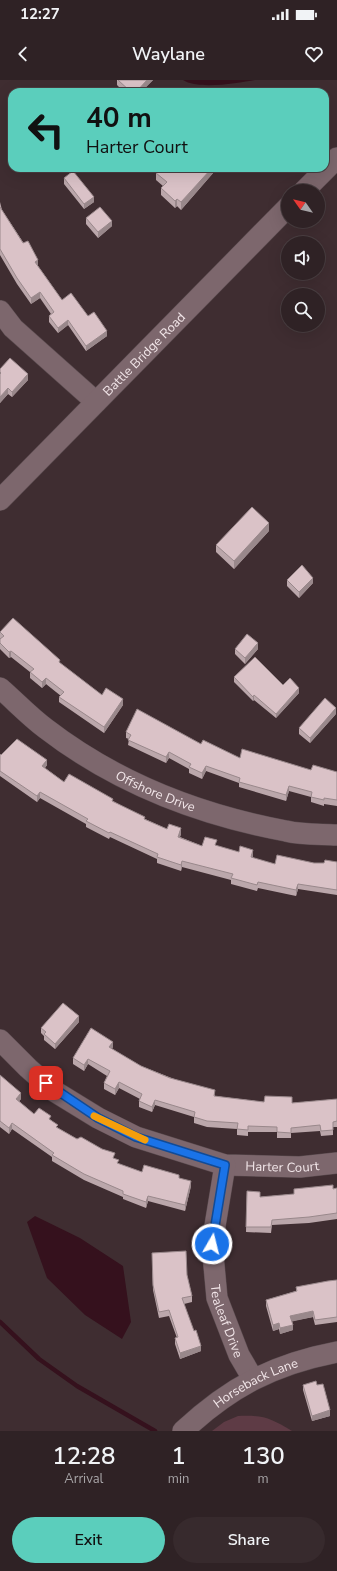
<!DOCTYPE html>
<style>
:root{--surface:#2f2225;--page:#372a2d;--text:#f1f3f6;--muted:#a7a4a7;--line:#4a3f42;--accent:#5bcebc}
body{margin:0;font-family:"Nunito Sans",sans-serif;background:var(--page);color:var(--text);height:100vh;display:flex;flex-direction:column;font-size:15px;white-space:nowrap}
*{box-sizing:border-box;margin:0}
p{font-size:13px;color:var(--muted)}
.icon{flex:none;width:22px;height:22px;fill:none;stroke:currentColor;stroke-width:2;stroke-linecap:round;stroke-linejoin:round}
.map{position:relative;height:1351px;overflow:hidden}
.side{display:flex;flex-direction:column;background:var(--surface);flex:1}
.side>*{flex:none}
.top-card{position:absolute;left:8px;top:8px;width:321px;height:84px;border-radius:12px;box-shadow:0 4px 16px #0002,0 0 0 1px var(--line);background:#5bcebc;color:#111;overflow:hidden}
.needle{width:26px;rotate:304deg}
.fabs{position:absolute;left:281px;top:104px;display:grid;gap:8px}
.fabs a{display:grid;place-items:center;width:44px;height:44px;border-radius:50%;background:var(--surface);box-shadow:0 4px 16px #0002,0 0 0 1px var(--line);font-size:20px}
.pin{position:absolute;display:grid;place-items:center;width:34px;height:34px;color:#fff;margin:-17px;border-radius:8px;box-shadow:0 2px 6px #0006}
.me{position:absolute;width:44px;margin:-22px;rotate:8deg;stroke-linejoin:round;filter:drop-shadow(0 0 3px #0008)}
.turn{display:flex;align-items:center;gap:14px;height:84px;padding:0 12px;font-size:18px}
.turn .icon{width:52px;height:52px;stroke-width:2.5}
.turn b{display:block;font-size:28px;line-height:34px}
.eta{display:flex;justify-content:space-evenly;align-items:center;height:68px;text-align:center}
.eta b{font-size:24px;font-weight:600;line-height:28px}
.action{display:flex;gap:8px;margin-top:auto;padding:8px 12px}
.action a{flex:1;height:46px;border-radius:24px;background:var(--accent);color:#111;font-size:16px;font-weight:600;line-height:46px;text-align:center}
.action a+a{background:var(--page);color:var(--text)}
.status{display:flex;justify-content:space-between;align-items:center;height:28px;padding:0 20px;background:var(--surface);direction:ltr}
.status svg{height:11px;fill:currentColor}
header{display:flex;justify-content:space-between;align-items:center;height:52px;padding:0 12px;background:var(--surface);font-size:18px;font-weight:600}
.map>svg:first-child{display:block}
</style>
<div class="status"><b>12:27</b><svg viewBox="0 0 49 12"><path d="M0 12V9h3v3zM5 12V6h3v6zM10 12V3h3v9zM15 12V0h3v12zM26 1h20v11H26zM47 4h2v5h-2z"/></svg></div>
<header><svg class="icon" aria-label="back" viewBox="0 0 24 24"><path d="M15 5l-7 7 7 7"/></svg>Waylane<svg class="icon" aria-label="heart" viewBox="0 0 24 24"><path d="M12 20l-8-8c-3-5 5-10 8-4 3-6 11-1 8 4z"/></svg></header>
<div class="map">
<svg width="337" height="1351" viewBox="0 0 337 1351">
<rect width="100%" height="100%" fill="#3f2d31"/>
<path fill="#5e3b45" d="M 238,1336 C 264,1335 270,1338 292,1351 L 212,1351 L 224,1342 Z"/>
<path fill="#35111d" d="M 183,0 L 255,0 C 238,3 198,10 183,0 Z
M 35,1136 L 80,1158 L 123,1186 L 131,1242 L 122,1259 L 85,1235 L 47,1198 L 27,1142 Z"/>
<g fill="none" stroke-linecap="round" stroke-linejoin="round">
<path stroke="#35111d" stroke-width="4.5" d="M 0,1242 L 39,1279 L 77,1306 L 155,1351"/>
<g stroke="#5a4b4f" stroke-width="22">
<g id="minor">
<path d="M 304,111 L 337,78"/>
<path d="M 0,231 L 13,248 L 96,322"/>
<path id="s1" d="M 0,420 L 288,127"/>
<path id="s2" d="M 0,608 C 15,621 29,636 45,648 C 115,702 200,735 286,751 C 302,755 320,754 337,755"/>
<path id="s3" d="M 0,960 L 28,988 L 54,1011 L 98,1038 L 136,1057 L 225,1085 L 300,1087 L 337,1083"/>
<path id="s4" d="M 225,1085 L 212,1164 L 217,1218 L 239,1275 L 253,1299"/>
<path id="s5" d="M 183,1351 C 230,1307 274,1284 337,1272"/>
</g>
</g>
<use href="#minor" stroke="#7d676d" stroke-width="21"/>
</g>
<path fill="#bba7ab" d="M 117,0 L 153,0 L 141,12 L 124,12 L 117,5 Z
M 214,88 L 214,92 L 181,130 L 177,126 L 175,128 L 161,115 L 161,108 L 163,106 L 156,100 L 156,93 Z
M 64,98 L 94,122 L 84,129 L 64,104 Z
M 0,122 L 2,130 L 38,185 L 38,186 L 62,220 L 88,236 L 107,256 L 86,271 L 68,245 L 58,253 L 49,242 L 49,236 L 51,234 L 40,218 L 31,224 L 17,204 L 0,175 Z
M 86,138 L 112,146 L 98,158 L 86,144 Z
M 0,289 L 28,300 L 12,317 L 8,314 L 0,323 Z
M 269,451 L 234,489 L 216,472 L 216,465 Z
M 287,500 L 313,503 L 299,518 L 287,506 Z
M 0,552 L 60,584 L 102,615 L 123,625 L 104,653 L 59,622 L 59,617 L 61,616 L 46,604 L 42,608 L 30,598 L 30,592 L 11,577 L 9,578 L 0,569 L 0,559 L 1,559 L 0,558 Z
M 235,569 L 258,569 L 245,584 L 235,574 Z
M 234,597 L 283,605 L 299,613 L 276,638 L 254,620 L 253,621 L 234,602 Z
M 336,634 L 310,663 L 299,654 L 299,648 Z
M 126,652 L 201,664 L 240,678 L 311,690 L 337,692 L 337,726 L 324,724 L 324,726 L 311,722 L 311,717 L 289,711 L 286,721 L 239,707 L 239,703 L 206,691 L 202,699 L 189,693 L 189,689 L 169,678 L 166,683 L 128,665 L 129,659 L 126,658 Z
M 0,674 L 1,675 L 47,685 L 45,688 L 64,702 L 113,721 L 145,739 L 167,749 L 181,754 L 180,757 L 202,766 L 217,766 L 253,776 L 252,778 L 275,784 L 314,783 L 324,783 L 337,782 L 337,815 L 298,809 L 296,816 L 258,808 L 257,811 L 231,804 L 231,800 L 182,787 L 181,791 L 157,783 L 157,779 L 110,757 L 109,759 L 86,747 L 86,744 L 40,718 L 37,722 L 0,696 Z
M 79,942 L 55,969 L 44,960 L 44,956 L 41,953 L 41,948 Z
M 113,967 L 112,969 L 141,986 L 215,1015 L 215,1016 L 264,1022 L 292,1023 L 337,1019 L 337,1047 L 333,1047 L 333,1055 L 321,1056 L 320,1051 L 291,1053 L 291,1058 L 277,1058 L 277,1052 L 248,1052 L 248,1056 L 237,1055 L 237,1049 L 207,1047 L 194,1043 L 194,1037 L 155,1025 L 152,1032 L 139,1027 L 139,1021 L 140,1019 L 119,1008 L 115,1015 L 104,1009 L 104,1003 L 107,996 L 88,984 L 84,991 L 73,984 L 73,978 Z
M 0,995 L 21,1019 L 19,1021 L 34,1034 L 51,1040 L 58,1048 L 77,1059 L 115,1079 L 119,1084 L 142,1092 L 179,1098 L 191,1106 L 185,1131 L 148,1121 L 146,1128 L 123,1119 L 123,1117 L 84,1100 L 52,1081 L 52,1077 L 12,1049 L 9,1054 L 0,1047 Z
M 337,1108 L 337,1139 L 309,1143 L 272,1145 L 271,1153 L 246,1152 L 247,1111 L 260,1117 L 294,1114 Z
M 152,1173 L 187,1195 L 192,1216 L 192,1222 L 184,1224 L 201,1271 L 180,1279 L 175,1264 L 175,1258 L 177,1258 L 169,1236 L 159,1238 L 153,1210 Z
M 337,1200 L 337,1242 L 315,1245 L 313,1237 L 292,1241 L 293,1250 L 280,1254 L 279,1249 L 273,1251 L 266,1226 L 266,1220 L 296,1211 L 296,1207 Z
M 303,1305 L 317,1305 L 330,1336 L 312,1341 L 303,1310 Z"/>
<path fill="#99888b" d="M 147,0 L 153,0 L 141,12 L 136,12 Z
M 212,88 L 214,88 L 214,92 L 181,130 L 181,122 Z
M 94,117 L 94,122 L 84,129 L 84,124 Z
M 177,119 L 177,126 L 175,128 L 175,121 Z
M 112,141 L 112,146 L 98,158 L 98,152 Z
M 38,180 L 38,185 L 35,187 L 35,182 Z
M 40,212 L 40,218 L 31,224 L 31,218 Z
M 68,240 L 68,245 L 58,253 L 58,248 Z
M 107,251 L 107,256 L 86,271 L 86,266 Z
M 28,294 L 28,300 L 12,317 L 12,312 Z
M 8,308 L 8,314 L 0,323 L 0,317 Z
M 269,443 L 269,451 L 234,489 L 234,481 Z
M 313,498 L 313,503 L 299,518 L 299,512 Z
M 258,563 L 258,569 L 245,584 L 245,578 Z
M 11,571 L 11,577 L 9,578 L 9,572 Z
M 46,598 L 46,604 L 42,608 L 42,602 Z
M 299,608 L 299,613 L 276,638 L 276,634 Z
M 254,615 L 254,620 L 253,621 L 253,617 Z
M 123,619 L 123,625 L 104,653 L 104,647 Z
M 336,628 L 336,634 L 310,663 L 310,658 Z
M 169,672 L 169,678 L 166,683 L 166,677 Z
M 47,680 L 47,685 L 42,692 L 42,686 Z
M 206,686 L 206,691 L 202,699 L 202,693 Z
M 289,706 L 289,711 L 286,721 L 286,715 Z
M 40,712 L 40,718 L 37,722 L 37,716 Z
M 181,748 L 181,754 L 178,762 L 178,757 Z
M 253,770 L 253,776 L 251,783 L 251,777 Z
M 182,781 L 182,787 L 181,791 L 181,785 Z
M 298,804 L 298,809 L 296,816 L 296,810 Z
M 79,936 L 79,942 L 55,969 L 55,964 Z
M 113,962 L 113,967 L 109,973 L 109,967 Z
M 88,979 L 88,984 L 84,991 L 84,985 Z
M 119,1002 L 119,1008 L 115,1015 L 115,1009 Z
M 21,1013 L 21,1019 L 16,1025 L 16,1019 Z
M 155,1020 L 155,1025 L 152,1032 L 152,1027 Z
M 12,1043 L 12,1049 L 9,1054 L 9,1048 Z
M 191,1101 L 191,1106 L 185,1131 L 185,1125 Z
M 148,1116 L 148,1121 L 146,1128 L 146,1122 Z
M 313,1231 L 313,1237 L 290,1242 L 290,1236 Z
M 279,1243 L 279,1249 L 273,1251 L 273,1245 Z
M 293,1245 L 293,1250 L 280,1254 L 280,1248 Z
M 201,1266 L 201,1271 L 180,1279 L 180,1273 Z
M 330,1330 L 330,1336 L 312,1341 L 312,1336 Z"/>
<path fill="#dac2c7" stroke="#99888b" d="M 118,0 L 147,0 L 136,12 L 131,12 Z
M 160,88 L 212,88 L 181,122 L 177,119 L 175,121 L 161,108 L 167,102 L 156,93 Z
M 73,91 L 94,117 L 84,124 L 64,98 Z
M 0,127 L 23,163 L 28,161 L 38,180 L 35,182 L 62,220 L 71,213 L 88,236 L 94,232 L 107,251 L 86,266 L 68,240 L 58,248 L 49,236 L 54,232 L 40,212 L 31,218 L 17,198 L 0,169 Z
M 100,127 L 112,141 L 98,152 L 86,138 Z
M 10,278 L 28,294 L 12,312 L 8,308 L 0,317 L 0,294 L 1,293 L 0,292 L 0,289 Z
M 252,427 L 269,443 L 234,481 L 216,465 Z
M 302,485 L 313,498 L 299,512 L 287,500 Z
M 13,538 L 60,580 L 59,582 L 102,615 L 106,608 L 123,619 L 104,647 L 59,617 L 64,612 L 46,598 L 42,602 L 30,592 L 34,589 L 11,571 L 9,572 L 0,563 L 0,559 L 4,556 L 0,552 Z
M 247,554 L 258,563 L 245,578 L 235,569 Z
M 255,577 L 283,605 L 290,598 L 299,608 L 276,634 L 254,615 L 253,617 L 234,597 Z
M 325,618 L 336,628 L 310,658 L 299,648 Z
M 137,629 L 201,664 L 203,660 L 240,678 L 242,669 L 311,690 L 313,685 L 337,692 L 337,720 L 324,718 L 324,720 L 311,717 L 312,712 L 289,706 L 286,715 L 239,702 L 240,698 L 206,686 L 202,693 L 189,687 L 191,684 L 169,672 L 166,677 L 128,660 L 131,655 L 126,652 Z
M 17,659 L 47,680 L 42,686 L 64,702 L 69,694 L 113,719 L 112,721 L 145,737 L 144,739 L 167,749 L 169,744 L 181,748 L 178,757 L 202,766 L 205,757 L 217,760 L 215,765 L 239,772 L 240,766 L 253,770 L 251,777 L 275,784 L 277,775 L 314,783 L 324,783 L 325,780 L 337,782 L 337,810 L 298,804 L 296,810 L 258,802 L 257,805 L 231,798 L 233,794 L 182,781 L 181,785 L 157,777 L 158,774 L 110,752 L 109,753 L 86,741 L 88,739 L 40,712 L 37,716 L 0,691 L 0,674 L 1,675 Z
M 63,923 L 79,936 L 55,964 L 44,954 L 46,952 L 41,948 Z
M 91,948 L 113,962 L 109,967 L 141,986 L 170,998 L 215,1010 L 214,1016 L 264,1022 L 265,1016 L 292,1017 L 292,1023 L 337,1019 L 337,1041 L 333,1042 L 333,1050 L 321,1051 L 320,1045 L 291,1048 L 291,1053 L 277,1052 L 277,1047 L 248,1046 L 248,1050 L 237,1049 L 238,1043 L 207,1041 L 194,1037 L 195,1032 L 155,1020 L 152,1027 L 139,1021 L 142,1014 L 119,1002 L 115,1009 L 104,1003 L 110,991 L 88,979 L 84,985 L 73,978 Z
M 0,995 L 21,1013 L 16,1019 L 34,1034 L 39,1028 L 51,1036 L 49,1039 L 58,1045 L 56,1047 L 77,1059 L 81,1057 L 102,1069 L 115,1073 L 113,1078 L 119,1080 L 117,1083 L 142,1092 L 144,1085 L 179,1095 L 179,1098 L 191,1101 L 185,1125 L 148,1116 L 146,1122 L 123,1114 L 123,1111 L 84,1094 L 52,1075 L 54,1073 L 12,1043 L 9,1048 L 0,1041 Z
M 333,1105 L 333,1109 L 337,1108 L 337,1133 L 309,1137 L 272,1140 L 271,1147 L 246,1147 L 247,1111 L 260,1112 L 260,1117 L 294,1114 L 294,1109 Z
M 186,1171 L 187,1195 L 192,1216 L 182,1218 L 194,1251 L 196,1250 L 201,1266 L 180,1273 L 175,1258 L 178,1257 L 169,1230 L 159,1232 L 153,1205 L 152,1173 Z
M 337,1200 L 337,1237 L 315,1240 L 313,1231 L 290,1236 L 293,1245 L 280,1248 L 279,1243 L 273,1245 L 266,1220 L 297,1211 L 296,1207 L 328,1201 Z
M 316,1301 L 317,1305 L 323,1304 L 330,1330 L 312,1336 L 303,1305 Z"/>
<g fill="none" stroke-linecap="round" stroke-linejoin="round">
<g stroke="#114b97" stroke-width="10">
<path id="route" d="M 46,1003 L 98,1038 L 136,1057 L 225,1085 L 212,1164"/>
</g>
<use href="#route" stroke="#1a73e8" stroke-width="7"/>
<path stroke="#f59e0b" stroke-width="7" d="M 94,1036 L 145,1060"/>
</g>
<g text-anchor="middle" stroke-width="4" stroke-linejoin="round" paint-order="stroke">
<g font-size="13" fill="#f2e6e9" stroke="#20181a">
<text dy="5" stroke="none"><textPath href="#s1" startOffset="205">Battle Bridge Road</textPath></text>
<text dy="5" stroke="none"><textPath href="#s2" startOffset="188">Offshore Drive</textPath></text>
<text dy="5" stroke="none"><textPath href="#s3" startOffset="319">Harter Court</textPath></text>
<text dy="5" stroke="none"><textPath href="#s4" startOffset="159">Tealeaf Drive</textPath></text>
<text dy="5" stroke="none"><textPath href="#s5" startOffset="88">Horseback Lane</textPath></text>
</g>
</g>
</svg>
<div class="fabs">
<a><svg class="needle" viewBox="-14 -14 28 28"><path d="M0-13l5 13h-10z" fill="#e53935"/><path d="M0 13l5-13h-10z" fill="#a7a4a7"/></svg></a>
<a><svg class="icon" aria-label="sound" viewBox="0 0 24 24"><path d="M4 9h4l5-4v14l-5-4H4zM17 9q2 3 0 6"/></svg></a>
<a><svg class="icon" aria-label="search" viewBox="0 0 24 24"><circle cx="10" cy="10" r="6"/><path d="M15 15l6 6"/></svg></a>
</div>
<div class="pin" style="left:46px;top:1003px;background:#d93025"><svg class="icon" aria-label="arrive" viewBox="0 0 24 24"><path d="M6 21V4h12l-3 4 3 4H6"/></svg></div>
<svg class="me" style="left:212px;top:1164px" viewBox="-20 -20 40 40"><circle r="17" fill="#1a73e8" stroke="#fff" stroke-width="3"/><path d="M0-11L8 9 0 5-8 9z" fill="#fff"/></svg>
<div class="top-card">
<div class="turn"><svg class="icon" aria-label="left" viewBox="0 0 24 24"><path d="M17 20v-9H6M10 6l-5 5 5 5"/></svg><div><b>40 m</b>Harter Court</div></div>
</div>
</div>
<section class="side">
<div class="eta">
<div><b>12:28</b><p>Arrival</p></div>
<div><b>1</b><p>min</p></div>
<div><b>130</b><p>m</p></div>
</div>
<div class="action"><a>Exit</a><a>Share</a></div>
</section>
